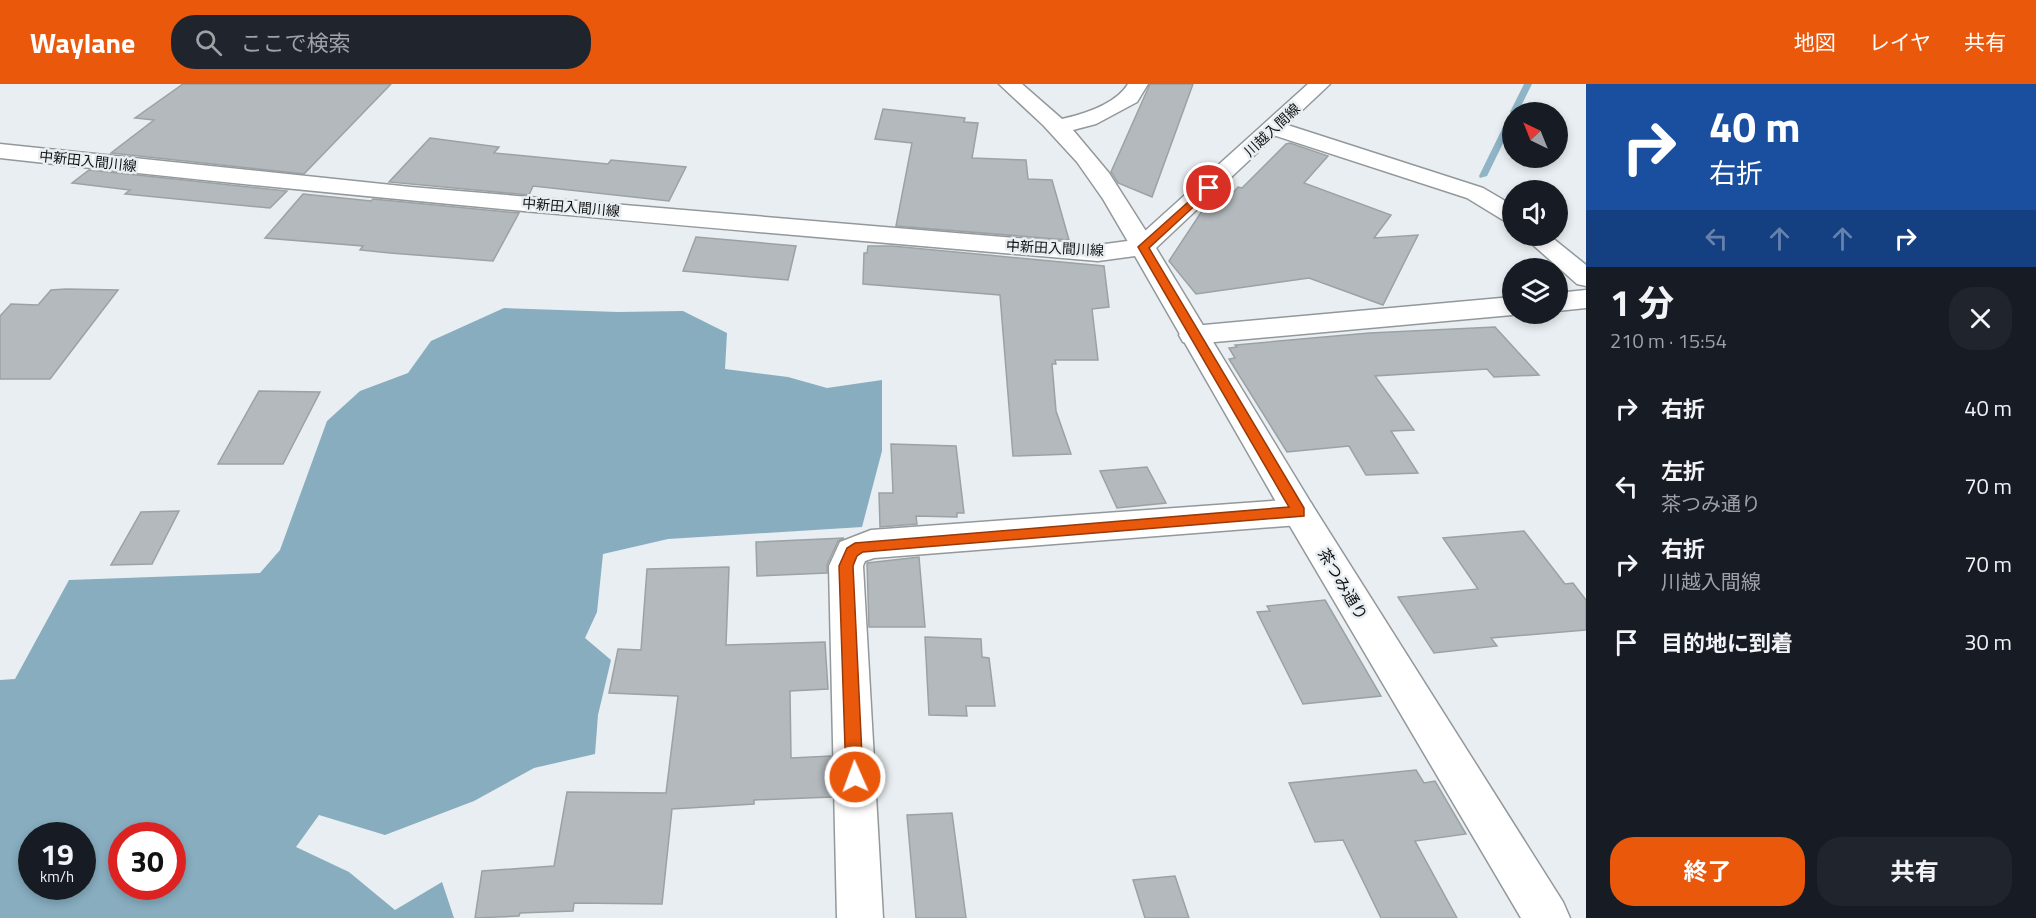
<!DOCTYPE html>
<html lang="ja">
<meta charset="utf-8">
<style>
:root{--surface:#171b24;--page:#20242c;--text:#f1f3f6;--muted:#9ea1a6;--accent:#ea580c}
body{margin:0;font-family:"Titillium Web","Noto Sans JP",sans-serif;background:var(--page);color:var(--text);height:100vh;display:flex;flex-direction:column;font-size:22px;white-space:nowrap}
*{box-sizing:border-box;margin:0}
p{font-size:20px;color:var(--muted)}
.icon{flex:none;width:33px;height:33px;fill:none;stroke:currentColor;stroke-width:2;stroke-linecap:round;stroke-linejoin:round}
.map{position:relative;flex:1;overflow:hidden}
.drawer{display:flex;flex-direction:column;background:var(--surface);width:450px}
.drawer>*{flex:none}
.top-card{background:#1a4fa0;color:#fff;overflow:hidden}
.needle{width:39px;rotate:317deg}
.controls{position:absolute;left:1502px;top:18px;display:grid;gap:12px}
.controls a{display:grid;place-items:center;width:66px;height:66px;border-radius:50%;background:var(--surface);box-shadow:0 3px 9px #0003;font-size:30px}
.speed{position:absolute;left:18px;top:738px;display:flex;gap:12px;font-size:30px;font-weight:700;text-align:center}
.speed>*{display:grid;place-content:center;width:78px;height:78px;border-radius:50%;background:var(--surface);box-shadow:0 3px 9px #0003;line-height:1}
.speed small{font-size:15px;font-weight:400}
.speed .limit{border:9px solid #d22;background:#fff;color:#111}
.pin{position:absolute;display:grid;place-items:center;width:51px;height:51px;color:#fff;margin:-26px;border:3px solid #fff;border-radius:50%;box-shadow:0 2px 6px #0007}
.me{position:absolute;width:66px;margin:-33px;rotate:358deg;stroke-linejoin:round;filter:drop-shadow(0 0 4px #0008)}
.turn{display:flex;align-items:center;gap:21px;height:126px;padding:0 24px;font-size:27px}
.turn .icon{width:78px;height:78px;stroke-width:2.5}
.turn b{display:block;font-size:42px;line-height:51px}
.lanes{display:flex;align-items:center;height:57px;padding:0 24px;background:#0003;justify-content:center;gap:30px;direction:ltr}
.lanes .off{opacity:.35}
.round{display:grid;place-items:center;flex:none;width:63px;height:63px;border-radius:24px;background:var(--page)}
.summary{display:flex;align-items:center;justify-content:space-between;height:102px;padding:0 24px}
h1{font-size:36px;font-weight:700;line-height:45px}
.cta{display:flex;gap:12px;margin-top:auto;padding:12px 24px}
.cta a{flex:1;height:69px;border-radius:24px;background:var(--accent);color:#fff;font-size:24px;font-weight:700;line-height:69px;text-align:center}
.cta a+a{background:var(--page);color:var(--text)}
ul{padding:0;list-style:none}
li{display:flex;align-items:center;gap:18px;height:78px;padding:0 24px}
li div{flex:1}
li b{display:block;font-size:22px}
li em{font-style:normal}
header{display:flex;align-items:center;gap:36px;box-sizing:border-box;height:84px;padding:0 30px;background:var(--accent);color:#fff}
header strong{font-size:28px}
nav{display:flex;gap:33px;margin-inline-start:auto;font-size:21px}
.search{width:420px;height:54px;background:var(--page);display:flex;align-items:center;gap:15px;box-sizing:border-box;padding:0 21px;border-radius:24px;color:var(--muted);font-size:22px}
main{display:flex;flex:1;min-height:0}
.map>svg:first-child{display:block}
</style>
<header>
<strong>Waylane</strong>
<div class="search"><svg class="icon" aria-label="search" viewBox="0 0 24 24"><circle cx="10" cy="10" r="6"/><path d="M15 15l6 6"/></svg>ここで検索</div>
<nav><a>地図</a><a>レイヤ</a><a>共有</a></nav>
</header>
<main>
<div class="map">
<svg width="1586" height="834" viewBox="0 0 1586 834">
<rect width="100%" height="100%" fill="#e8eef1"/>
<path fill="#87adbf" fill-rule="evenodd" d="M 504,224 L 618,228 L 683,227 L 727,249 L 725,285 L 788,293 L 827,304 L 882,296 L 882,367 L 862,443 L 668,455 L 603,470 L 597,528 L 585,554 L 611,576 L 598,631 L 595,670 L 534,684 L 474,717 L 385,751 L 319,731 L 296,763 L 349,788 L 395,826 L 442,798 L 454,834 L 0,834 L 0,596 L 15,595 L 69,496 L 260,489 L 280,466 L 327,337 L 360,307 L 408,289 L 431,257 ZM 32,752 L 82,752 L 82,802 L 32,802 ZM 122,752 L 172,752 L 172,802 L 122,802 Z"/>
<g fill="none" stroke-linecap="round" stroke-linejoin="round">
<path fill="#8eb4c6" fill-rule="evenodd" d="M 1524,0 L 1532,0 L 1518,28 L 1511,30 L 1510,28 Z
M 1509,31 L 1512,31 L 1512,41 L 1487,92 L 1480,94 L 1479,92 Z"/>
</g>
<path fill="#b3b9bc" stroke="#9ca2a4" stroke-width="1.5" d="M 183,0 L 391,0 L 304,90 L 111,69 L 154,36 L 135,34 Z
M 1150,0 L 1193,0 L 1152,113 L 1118,99 L 1111,88 Z
M 883,25 L 965,34 L 964,38 L 978,39 L 972,74 L 1026,76 L 1028,95 L 1052,96 L 1069,156 L 896,142 L 912,59 L 875,55 Z
M 430,54 L 499,63 L 494,69 L 608,80 L 611,76 L 686,83 L 669,117 L 533,102 L 529,111 L 389,98 Z
M 1290,59 L 1328,72 L 1304,99 L 1391,131 L 1374,154 L 1418,151 L 1383,221 L 1309,194 L 1196,210 L 1169,177 L 1206,121 L 1219,126 L 1238,103 L 1242,104 L 1286,60 Z
M 89,86 L 137,91 L 287,107 L 270,124 L 125,110 L 130,106 L 72,99 Z
M 303,110 L 371,117 L 373,115 L 519,129 L 493,177 L 390,169 L 360,166 L 363,162 L 265,154 Z
M 696,153 L 796,162 L 788,196 L 683,187 Z
M 868,162 L 892,162 L 1104,182 L 1109,223 L 1092,225 L 1098,276 L 1055,276 L 1056,280 L 1052,280 L 1056,327 L 1071,370 L 1013,372 L 1000,211 L 863,200 L 864,169 L 867,169 Z
M 66,205 L 118,206 L 50,295 L 0,295 L 0,232 L 11,220 L 38,221 L 51,206 Z
M 1495,243 L 1539,291 L 1494,293 L 1487,285 L 1375,292 L 1414,346 L 1391,347 L 1418,389 L 1366,391 L 1349,362 L 1287,368 L 1229,275 L 1235,274 L 1229,264 L 1237,263 L 1235,261 L 1369,249 Z
M 259,307 L 320,308 L 283,380 L 218,380 Z
M 891,360 L 956,362 L 964,429 L 957,429 L 957,433 L 916,432 L 917,440 L 880,443 L 879,409 L 893,409 Z
M 1147,383 L 1166,419 L 1117,424 L 1100,387 Z
M 179,427 L 152,480 L 111,481 L 141,428 Z
M 1524,447 L 1565,500 L 1573,499 L 1586,516 L 1586,546 L 1491,554 L 1497,562 L 1434,569 L 1398,513 L 1478,505 L 1443,454 Z
M 844,454 L 838,457 L 827,481 L 827,489 L 757,492 L 756,458 Z
M 919,473 L 925,543 L 869,543 L 867,479 Z
M 729,483 L 726,561 L 825,558 L 828,605 L 790,607 L 791,674 L 831,672 L 832,713 L 754,716 L 754,720 L 672,725 L 662,820 L 574,819 L 573,827 L 520,829 L 519,832 L 475,834 L 482,787 L 554,782 L 567,708 L 666,709 L 678,612 L 609,609 L 618,565 L 641,566 L 647,485 Z
M 1325,516 L 1381,612 L 1303,620 L 1257,528 L 1270,527 L 1267,522 Z
M 925,553 L 981,555 L 982,573 L 989,574 L 995,622 L 966,622 L 967,632 L 929,631 Z
M 1416,686 L 1424,699 L 1435,697 L 1466,750 L 1415,757 L 1457,834 L 1381,834 L 1343,756 L 1315,758 L 1289,699 Z
M 952,729 L 966,834 L 916,834 L 907,731 Z
M 1175,792 L 1189,834 L 1145,834 L 1133,796 Z"/>
<g fill="none" stroke-linecap="round" stroke-linejoin="round">
<g stroke="#93989b" stroke-width="3">
<path id="minor" d="M 999,0 L 1022,0 L 1062,35 C 1084,30 1116,20 1128,0 L 1148,0 L 1137,18 L 1096,40 L 1073,46 L 1109,89 L 1156,163 L 1152,168 L 1143,171 L 1134,168 L 1103,115 L 1077,78 L 1043,41 Z
M 1275,37 L 1483,104 L 1512,121 L 1512,138 L 1503,136 L 1467,114 L 1267,49 L 1264,44 L 1267,39 Z
M 1523,152 L 1550,152 L 1586,181 L 1586,202 L 1577,200 Z
M 1586,206 L 1586,224 L 1557,227 L 1557,209 Z
M 1512,213 L 1512,230 L 1516,230 L 1512,231 L 1193,260 L 1183,258 L 1179,251 L 1183,244 L 1193,242 Z
M 1299,415 L 1311,419 L 1316,428 L 1311,437 L 1299,441 L 874,474 L 865,477 L 863,482 L 883,834 L 837,834 L 829,482 L 840,458 L 871,446 Z"/>
</g>
<g stroke="#93989b" stroke-width="3">
<path id="major" d="M 1308,0 L 1330,0 L 1156,164 L 1311,419 L 1563,818 L 1570,834 L 1521,834 L 1287,437 L 1135,172 L 1098,177 C 732,146 365,115 0,74 L 0,60 L 411,103 L 1098,161 L 1135,156 Z"/>
</g>
<use href="#minor" fill="#fff" fill-rule="evenodd"/>
<use href="#major" fill="#fff" fill-rule="evenodd"/>
</g>
<path fill="#ea580c" stroke="#983908" stroke-width="1.5" d="M 1206,102 L 1214,104 L 1149,164 L 1304,424 L 1304,432 L 863,468 L 857,472 L 853,482 L 863,693 L 861,699 L 855,701 L 848,699 L 846,693 L 839,482 L 847,464 L 855,459 L 1289,423 L 1138,163 Z"/>
<g text-anchor="middle" stroke-width="5" stroke-linejoin="round" paint-order="stroke">
<g font-size="14" fill="#101213" stroke="#e8eef1">
<text transform="translate(1272 46) rotate(-43)" y="5">川越入間線</text>
<text transform="translate(88 77) rotate(6)" y="5">中新田入間川線</text>
<text transform="translate(571 123) rotate(5)" y="5">中新田入間川線</text>
<text transform="translate(1055 164) rotate(3)" y="5">中新田入間川線</text>
</g>
<g font-size="16" fill="#101213" stroke="#e8eef1">
<text transform="translate(1343 500) rotate(59)" y="6">茶つみ通り</text>
</g>
</g>
</svg>
<div class="controls">
<a><svg class="needle" viewBox="-14 -14 28 28"><path d="M0-13l5 13h-10z" fill="#e53935"/><path d="M0 13l5-13h-10z" fill="#9ea1a6"/></svg></a>
<a><svg class="icon" aria-label="sound" viewBox="0 0 24 24"><path d="M4 9h4l5-4v14l-5-4H4zM17 9q2 3 0 6"/></svg></a>
<a><svg class="icon" aria-label="layers" viewBox="0 0 24 24"><path d="M12 4l9 5-9 5-9-5zM3 14l9 5 9-5"/></svg></a>
</div>
<div class="speed"><div>19<small>km/h</small></div><div class="limit">30</div></div>
<div class="pin" style="left:1209px;top:104px;background:#d93025"><svg class="icon" aria-label="arrive" viewBox="0 0 24 24"><path d="M6 21V4h12l-3 4 3 4H6"/></svg></div>
<svg class="me" style="left:855px;top:693px" viewBox="-20 -20 40 40"><circle r="17" fill="#ea580c" stroke="#fff" stroke-width="3"/><path d="M0-11L8 9 0 5-8 9z" fill="#fff"/></svg>
</div>
<section class="drawer">
<div class="top-card">
<div class="turn"><svg class="icon" aria-label="right" viewBox="0 0 24 24"><path d="M7 20v-9h11M14 6l5 5-5 5"/></svg><div><b>40 m</b>右折</div></div>
<div class="lanes"><svg class="icon off" aria-label="left" viewBox="0 0 24 24"><path d="M17 20v-9H6M10 6l-5 5 5 5"/></svg><svg class="icon off" aria-label="ahead" viewBox="0 0 24 24"><path d="M12 20V5M6 11l6-6 6 6"/></svg><svg class="icon off" aria-label="ahead" viewBox="0 0 24 24"><path d="M12 20V5M6 11l6-6 6 6"/></svg><svg class="icon" aria-label="right" viewBox="0 0 24 24"><path d="M7 20v-9h11M14 6l5 5-5 5"/></svg></div>
</div>
<div class="summary"><div><h1>1 分</h1><p>210 m · 15:54</p></div><a class="round"><svg class="icon" aria-label="close" viewBox="0 0 24 24"><path d="M6 6l12 12M18 6L6 18"/></svg></a></div>
<ul>
<li><svg class="icon" aria-label="right" viewBox="0 0 24 24"><path d="M7 20v-9h11M14 6l5 5-5 5"/></svg><div><b>右折</b></div><em>40 m</em></li>
<li><svg class="icon" aria-label="left" viewBox="0 0 24 24"><path d="M17 20v-9H6M10 6l-5 5 5 5"/></svg><div><b>左折</b><p>茶つみ通り</p></div><em>70 m</em></li>
<li><svg class="icon" aria-label="right" viewBox="0 0 24 24"><path d="M7 20v-9h11M14 6l5 5-5 5"/></svg><div><b>右折</b><p>川越入間線</p></div><em>70 m</em></li>
<li><svg class="icon" aria-label="arrive" viewBox="0 0 24 24"><path d="M6 21V4h12l-3 4 3 4H6"/></svg><div><b>目的地に到着</b></div><em>30 m</em></li>
</ul>
<div class="cta"><a>終了</a><a>共有</a></div>
</section>
</main>
